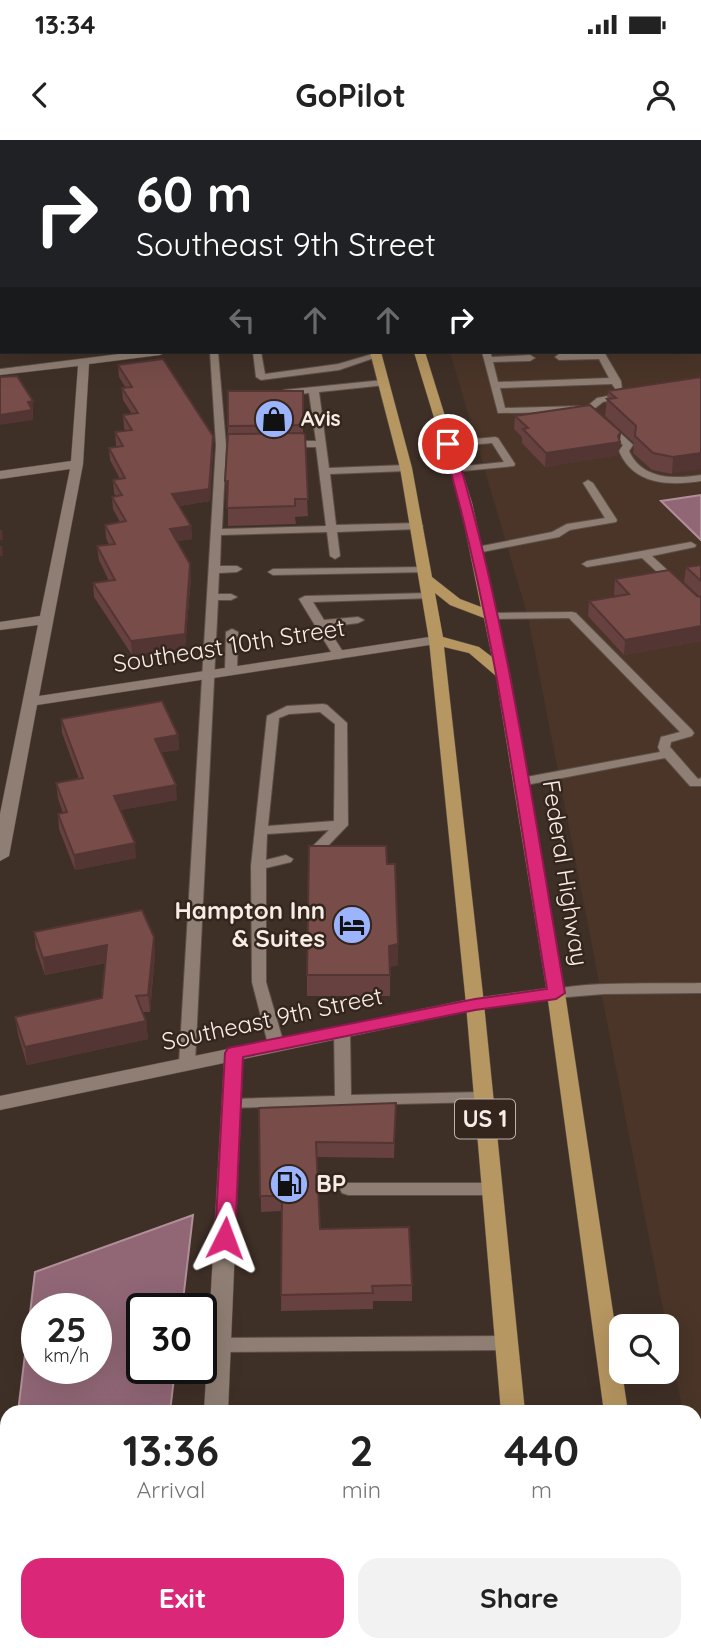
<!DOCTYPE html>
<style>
:root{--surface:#fff;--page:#f2f2f2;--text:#222;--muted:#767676;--accent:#db2777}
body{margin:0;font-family:Quicksand,sans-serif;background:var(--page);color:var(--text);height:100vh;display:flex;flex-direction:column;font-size:26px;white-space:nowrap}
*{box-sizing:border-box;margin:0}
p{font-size:23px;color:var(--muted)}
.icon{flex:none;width:38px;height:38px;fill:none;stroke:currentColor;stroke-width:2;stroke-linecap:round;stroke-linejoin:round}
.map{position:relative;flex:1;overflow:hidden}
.side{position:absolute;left:0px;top:1265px;width:702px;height:247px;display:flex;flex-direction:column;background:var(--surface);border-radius:21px 21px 0 0;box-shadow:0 7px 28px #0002}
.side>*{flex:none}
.hud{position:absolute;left:0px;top:0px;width:702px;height:214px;box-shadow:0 7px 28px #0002;background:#202124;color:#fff;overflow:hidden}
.controls{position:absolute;left:609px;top:1174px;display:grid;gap:14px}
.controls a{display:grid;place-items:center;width:70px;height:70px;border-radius:14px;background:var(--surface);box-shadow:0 7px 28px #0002;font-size:35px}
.speed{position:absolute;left:21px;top:1153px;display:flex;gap:14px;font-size:35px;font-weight:700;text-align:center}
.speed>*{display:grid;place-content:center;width:91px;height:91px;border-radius:50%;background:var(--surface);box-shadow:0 7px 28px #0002;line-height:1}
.speed small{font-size:18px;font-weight:400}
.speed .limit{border:4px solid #111;border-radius:10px;background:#fff;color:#111}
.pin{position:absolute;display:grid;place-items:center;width:60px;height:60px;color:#fff;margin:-30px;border:4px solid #fff;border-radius:50%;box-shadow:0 2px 7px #0007}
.me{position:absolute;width:77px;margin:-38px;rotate:3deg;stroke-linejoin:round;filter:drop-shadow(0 0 5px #0008)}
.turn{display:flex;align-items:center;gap:24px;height:147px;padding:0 21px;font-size:32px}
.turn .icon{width:91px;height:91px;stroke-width:2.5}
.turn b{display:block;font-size:49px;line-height:60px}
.lanes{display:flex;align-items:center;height:66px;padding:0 21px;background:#0003;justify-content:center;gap:35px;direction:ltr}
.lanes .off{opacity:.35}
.eta{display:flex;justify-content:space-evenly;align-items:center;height:119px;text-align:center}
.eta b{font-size:42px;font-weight:700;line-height:49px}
.cta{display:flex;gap:14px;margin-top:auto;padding:14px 21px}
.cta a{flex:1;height:80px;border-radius:21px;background:var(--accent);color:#fff;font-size:28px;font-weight:700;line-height:80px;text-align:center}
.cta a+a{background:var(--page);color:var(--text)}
.status{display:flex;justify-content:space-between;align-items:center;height:49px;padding:0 35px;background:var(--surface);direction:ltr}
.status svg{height:19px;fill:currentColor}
header{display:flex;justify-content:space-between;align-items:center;height:91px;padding:0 21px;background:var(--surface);font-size:32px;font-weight:700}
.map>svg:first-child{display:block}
</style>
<div class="status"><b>13:34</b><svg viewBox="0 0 49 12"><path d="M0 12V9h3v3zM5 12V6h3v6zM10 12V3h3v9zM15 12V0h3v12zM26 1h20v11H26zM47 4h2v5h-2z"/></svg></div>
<header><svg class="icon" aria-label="back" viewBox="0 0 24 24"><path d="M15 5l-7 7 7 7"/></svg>GoPilot<svg class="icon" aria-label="person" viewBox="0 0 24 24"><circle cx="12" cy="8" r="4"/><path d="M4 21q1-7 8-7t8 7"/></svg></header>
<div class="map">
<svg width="701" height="1511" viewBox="0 0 701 1511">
<rect width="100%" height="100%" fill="#3f3027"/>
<path fill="#4a3528" d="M 368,0 L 701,0 L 701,355 L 662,362 L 701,400 L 701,1392 L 695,1351 L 695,1272 L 683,1272 L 528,477 L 450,212 L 700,212 L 700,2 Z"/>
<path fill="#916776" stroke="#b08f98" stroke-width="2" fill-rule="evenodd" d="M 701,355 L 701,400 L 661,361 Z
M 193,1075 L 182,1169 L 142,1169 L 142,1228 L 175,1229 L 170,1272 L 18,1272 L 35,1132 ZM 96,1169 L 96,1228 L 37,1228 L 37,1169 Z
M 7,1372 L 7,1505 L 143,1505 L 142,1511 L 0,1511 L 0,1432 Z"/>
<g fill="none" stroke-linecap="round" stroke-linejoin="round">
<g stroke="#5c4f47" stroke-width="2">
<path id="lane" d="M 274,0 L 301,0 L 271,2 Z
M 665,0 L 672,0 L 673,2 L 666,2 Z
M 700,100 L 701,100 L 701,104 L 700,104 Z
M 700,173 L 701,173 L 701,179 L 700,179 Z
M 210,212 L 218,212 L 226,305 L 222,389 L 326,386 L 316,307 L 287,307 L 282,304 L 287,301 L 316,301 L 309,253 L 284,256 L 279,253 L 284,250 L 383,240 L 388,243 L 386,245 L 319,252 L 329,328 L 406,325 L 411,328 L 406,331 L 330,334 L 336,385 L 418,383 L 423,386 L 418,389 L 337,392 L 340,416 L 335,419 L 330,416 L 327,392 L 221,395 L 220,426 L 237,426 L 242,429 L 237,432 L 219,433 L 218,454 L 231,454 L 237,457 L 231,460 L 218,460 L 195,923 L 193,927 L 181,927 L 179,923 L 216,305 Z
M 253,212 L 261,212 L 265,234 L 338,224 L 376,213 L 380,216 L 339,230 L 261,240 L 256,237 Z
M 482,212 L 490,212 L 492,217 L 530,215 L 535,218 L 530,221 L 493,222 L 498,242 L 609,238 L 599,219 L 559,220 L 555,217 L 559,214 L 604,212 L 621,241 L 622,250 L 616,250 L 612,244 L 500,248 L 505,268 L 579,266 L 584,269 L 597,258 L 629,252 L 629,256 L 603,262 L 594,269 L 631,303 L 633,305 L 629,311 C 642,340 675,339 701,335 L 701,341 C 670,346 633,345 619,311 L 623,305 L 584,269 L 579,272 L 498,273 Z
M 495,297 L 498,298 L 515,324 L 514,326 L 452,332 L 451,330 L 456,327 L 504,322 L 492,303 L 448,307 L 443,304 L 445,302 Z
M 588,340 L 593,343 L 617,380 L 616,382 L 570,390 L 559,397 L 477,413 L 472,410 L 477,407 L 552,392 L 567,384 L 605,378 L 583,343 Z
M 691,402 L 696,405 L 695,407 L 652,416 L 701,461 L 701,470 L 697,469 L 642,418 L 587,427 L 582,424 L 587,421 Z
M 425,427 L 430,430 L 429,432 L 273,435 L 268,432 L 273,429 Z
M 429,453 L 435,456 L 433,458 L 313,462 L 324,480 L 358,477 L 364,480 L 358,483 L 327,487 L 345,515 L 339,519 L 333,515 L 299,459 L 305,456 Z
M 572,472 L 576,473 L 692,590 L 694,593 L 692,596 L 671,602 L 670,607 L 698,639 L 701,638 L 701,646 L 690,646 L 665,618 L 521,646 L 516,645 L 515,642 L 516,639 L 521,638 L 660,612 L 658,607 L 661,597 L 680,592 L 569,478 L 492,479 L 486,476 L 492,473 Z
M 232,489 L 238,492 L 237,531 L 231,535 L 225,531 L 226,492 Z
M 323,564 L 327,565 L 347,583 L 348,685 L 325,709 L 320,710 L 313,706 L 329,690 L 267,694 L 266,720 L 286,715 L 293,719 L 291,722 L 266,728 L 266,842 L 284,904 L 281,908 L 271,908 L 268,904 L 252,842 L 251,726 L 267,576 L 287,566 ZM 320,572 L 335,584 L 334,681 L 268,686 L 279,578 L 289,574 Z
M 701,843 L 701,853 L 604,854 L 556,858 L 549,853 C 561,840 677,844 701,843 Z
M 342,886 L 350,891 L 351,955 L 483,952 L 489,953 L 491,957 L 489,961 L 483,962 L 226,968 L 224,964 L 226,960 L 232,959 L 335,956 L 334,891 Z
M 348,1043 L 492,1043 L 498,1045 L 500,1049 L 498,1053 L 492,1055 L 348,1055 L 342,1053 L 340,1049 L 342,1045 Z
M 506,1196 L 512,1198 L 515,1203 L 512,1208 L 506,1210 L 219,1212 L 213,1210 L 210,1205 L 213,1200 L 219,1198 Z
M 701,1329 L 701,1345 L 695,1347 L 695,1331 Z
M 701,1374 L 701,1390 L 695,1391 L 695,1375 Z"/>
</g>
<g stroke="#5c4f47" stroke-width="1">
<path id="street" d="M 196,0 L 204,0 L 205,2 L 197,2 Z
M 135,212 L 166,212 L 160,215 L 89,224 L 83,324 L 39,556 L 436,496 L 443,500 L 436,504 L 37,565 L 9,716 L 0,721 L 0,674 L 38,485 L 0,490 L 0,482 L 40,476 L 70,329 L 0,339 L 0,331 L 71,321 L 78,226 L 0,235 L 0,229 Z
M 556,847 L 563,849 L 565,853 L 563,857 L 475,870 L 243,919 L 228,1272 L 204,1272 L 224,923 L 0,970 L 0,956 L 475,858 Z
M 191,1505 L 217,1505 L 217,1511 L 191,1511 Z"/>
</g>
<g stroke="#5c4f47" stroke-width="1">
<path id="primary" d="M 314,0 L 324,0 L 325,2 L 315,2 Z
M 346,0 L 354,0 L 354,2 L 346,2 Z
M 370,212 L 381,212 L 412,328 L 432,437 L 460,459 L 481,467 L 460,363 L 414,212 L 425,212 L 472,363 L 510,534 L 565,853 L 628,1272 L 604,1272 L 547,853 L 496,536 L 469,513 L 444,507 L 484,864 L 525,1272 L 501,1272 L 466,864 L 429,500 L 400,328 ZM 435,453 L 450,465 L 484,478 L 492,517 L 479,507 L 443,497 Z
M 522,1505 L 548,1505 L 549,1511 L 523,1511 Z
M 616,1505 L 663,1505 L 664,1511 L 619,1511 Z"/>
</g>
<use href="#lane" fill="#8f7e73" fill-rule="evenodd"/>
<use href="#street" fill="#8f7e73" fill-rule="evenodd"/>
<use href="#primary" fill="#b69661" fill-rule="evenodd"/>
</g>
<path fill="#66413f" d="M 445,0 L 610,0 L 630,2 L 447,2 Z
M 118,225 L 213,308 L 210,361 L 179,366 L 191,386 L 192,399 L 177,401 L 191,437 L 185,508 L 132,515 L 94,457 L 93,443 L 109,441 L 99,420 L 97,406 L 109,405 L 106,398 L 105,385 L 120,382 L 113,369 L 112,357 L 116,356 L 114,353 L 113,340 L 120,339 L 110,320 L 109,308 L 117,307 L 116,305 L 115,292 L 126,291 L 124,288 L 123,275 L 132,274 L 123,260 L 122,248 L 126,248 L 119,237 Z
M 701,237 L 672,334 L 652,330 L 633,313 L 634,303 L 605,276 L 608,251 Z
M 303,251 L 303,293 L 308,376 L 295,377 L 296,384 L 228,386 L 228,359 L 226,359 L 228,286 Z
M 515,276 L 621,292 L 618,315 L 545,327 L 522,303 L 522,297 L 514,289 Z
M 701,425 L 701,501 L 624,515 L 588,476 L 589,461 L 616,456 L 614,454 L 615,439 L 700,457 L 684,442 L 686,427 Z
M 61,579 L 178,595 L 179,610 L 162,612 L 177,660 L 120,670 L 136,718 L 75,730 L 59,689 L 58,674 L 63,673 L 58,658 L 56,643 L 79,639 L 62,593 Z
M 387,724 L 398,804 L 398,825 L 390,827 L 390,856 L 307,856 L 307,835 Z
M 34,792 L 155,814 L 150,872 L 143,872 L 146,881 L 148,899 L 27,925 L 18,894 L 15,877 L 102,858 L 106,823 L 45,835 L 36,809 Z
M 396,963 L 394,1018 L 316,1017 L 320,1089 L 412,1145 L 412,1161 L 373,1161 L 373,1169 L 281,1171 L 282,1071 L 261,1072 L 259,968 Z"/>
<path fill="#533533" d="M 603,0 L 610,0 L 610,2 L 587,2 Z
M 33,261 L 33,280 L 0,285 L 0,275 L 28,262 Z
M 621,292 L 618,315 L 545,327 L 546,313 L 618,296 Z
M 213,296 L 213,308 L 210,361 L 173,367 L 172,354 Z
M 701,313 L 701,329 L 672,334 L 673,317 Z
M 225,341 L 228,341 L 229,359 L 226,359 Z
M 191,386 L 192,399 L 171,402 L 170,389 Z
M 0,390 L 2,390 L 3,400 L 0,400 Z
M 0,406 L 2,406 L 3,416 L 0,416 Z
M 190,424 L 191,437 L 185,508 L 132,515 L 131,501 Z
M 701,486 L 701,501 L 624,515 L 625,500 Z
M 178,595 L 179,610 L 156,613 L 155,599 Z
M 176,645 L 177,660 L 116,671 L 114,656 Z
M 135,703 L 136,718 L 75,730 L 74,715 Z
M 154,797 L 155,814 L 150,872 L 148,855 Z
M 398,804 L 398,825 L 389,827 L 389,806 Z
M 107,805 L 109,822 L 45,835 L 43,818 Z
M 146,881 L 148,899 L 27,925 L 25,907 Z"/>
<path fill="#774c49" stroke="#533533" stroke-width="2" d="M 0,0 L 57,0 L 58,2 L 2,2 L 2,37 L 0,37 Z
M 106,0 L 153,0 L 154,2 L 108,2 Z
M 214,0 L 284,0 L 284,2 L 216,2 Z
M 461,0 L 603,0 L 587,2 L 463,2 Z
M 610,0 L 627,0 L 630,2 L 611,2 Z
M 700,32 L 701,32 L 701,85 L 700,85 Z
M 0,47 L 2,47 L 2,72 L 0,72 Z
M 0,82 L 2,82 L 2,100 L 0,101 Z
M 163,219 L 213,296 L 209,349 L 172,354 L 191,386 L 170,389 L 190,424 L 185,494 L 131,501 L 93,443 L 115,440 L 97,406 L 115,404 L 105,385 L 126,381 L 112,357 L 122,355 L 113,340 L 125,338 L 109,308 L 123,306 L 115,292 L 132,290 L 123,275 L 138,273 L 122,248 L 132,247 L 118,225 Z
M 17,236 L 33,261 L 28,262 L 32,270 L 0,275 L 0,237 Z
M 701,237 L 701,313 L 673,317 L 653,313 L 635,296 L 636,286 L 607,259 L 616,258 L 608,251 Z
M 228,251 L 303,251 L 303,285 L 228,286 Z
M 590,265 L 621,292 L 618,296 L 620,302 L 546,313 L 523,289 L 528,288 L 515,276 Z
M 303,293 L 305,295 L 308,359 L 295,359 L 295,366 L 227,368 L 228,341 L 225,341 L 228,294 Z
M 701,425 L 701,441 L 686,427 Z
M 669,430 L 697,456 L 701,457 L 701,486 L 625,500 L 589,461 L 629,454 L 615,439 Z
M 162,561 L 178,595 L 155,599 L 176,645 L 114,656 L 135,703 L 74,715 L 58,674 L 67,672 L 56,643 L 83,638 L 61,579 Z
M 309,706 L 386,706 L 387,724 L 395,724 L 398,804 L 389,806 L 390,835 L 307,835 Z
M 142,770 L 154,797 L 148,855 L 136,856 L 146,881 L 25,907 L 15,877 L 102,858 L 107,805 L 43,818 L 34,792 Z
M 396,963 L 394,1003 L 316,1002 L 320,1089 L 409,1087 L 412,1145 L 372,1146 L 373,1153 L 281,1155 L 282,1056 L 260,1056 L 259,968 Z"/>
<path fill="#db2777" stroke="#8e194d" stroke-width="2" d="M 448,301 L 454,304 C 508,483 533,670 565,853 L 556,859 L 475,870 L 243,917 L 235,1098 L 232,1103 L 225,1105 L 218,1103 L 215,1098 L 225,913 L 228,908 L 475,859 L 547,849 C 517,667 495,482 443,304 Z"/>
<defs>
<g id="shop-disc" transform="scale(2.0125)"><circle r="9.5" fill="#9cb4fd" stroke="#35261d"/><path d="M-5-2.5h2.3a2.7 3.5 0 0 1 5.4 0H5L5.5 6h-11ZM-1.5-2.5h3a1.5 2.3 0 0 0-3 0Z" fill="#111"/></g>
<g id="hotel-disc" transform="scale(2.0125)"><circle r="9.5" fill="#9cb4fd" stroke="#35261d"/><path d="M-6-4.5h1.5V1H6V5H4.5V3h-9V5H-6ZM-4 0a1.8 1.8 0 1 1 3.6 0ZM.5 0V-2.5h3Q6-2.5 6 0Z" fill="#111"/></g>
<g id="fuel-disc" transform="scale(2.0125)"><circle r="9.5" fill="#9cb4fd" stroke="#35261d"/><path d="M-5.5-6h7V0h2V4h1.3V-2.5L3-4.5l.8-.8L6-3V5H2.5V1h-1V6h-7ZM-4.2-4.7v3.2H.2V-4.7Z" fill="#111"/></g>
</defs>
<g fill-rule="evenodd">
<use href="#shop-disc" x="274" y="279"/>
<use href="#hotel-disc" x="352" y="785"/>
<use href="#fuel-disc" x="289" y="1044"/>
</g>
<g text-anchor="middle" stroke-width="5" stroke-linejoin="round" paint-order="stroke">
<g font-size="21" font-weight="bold" fill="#f7ede7" stroke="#35261d" text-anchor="start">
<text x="301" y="286">Avis</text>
</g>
<rect fill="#35261d" stroke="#bdb1aa" stroke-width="2" x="455" y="959.5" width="60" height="39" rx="5"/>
<g font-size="23" font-weight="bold" fill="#f7ede7">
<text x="485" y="987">US 1</text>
</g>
<g font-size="24" fill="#f7ede7" stroke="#35261d">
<text transform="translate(229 506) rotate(-9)" y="8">Southeast 10th Street</text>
<text transform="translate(565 733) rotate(81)" y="8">Federal Highway</text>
<text transform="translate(272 879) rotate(-12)" y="8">Southeast 9th Street</text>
</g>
<g font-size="24" font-weight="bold" fill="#f7ede7" stroke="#35261d" text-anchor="end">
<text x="325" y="779">Hampton Inn<tspan x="325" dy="28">&amp; Suites</tspan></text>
<text x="316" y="1052" text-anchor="start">BP</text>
</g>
</g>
</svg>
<div class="controls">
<a><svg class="icon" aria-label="search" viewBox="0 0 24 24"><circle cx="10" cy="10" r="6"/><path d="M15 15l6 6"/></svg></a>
</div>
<div class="speed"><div>25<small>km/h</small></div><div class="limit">30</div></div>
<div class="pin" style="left:448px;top:304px;background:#d93025"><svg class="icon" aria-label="arrive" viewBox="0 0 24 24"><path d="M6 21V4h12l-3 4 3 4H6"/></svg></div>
<svg class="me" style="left:225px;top:1098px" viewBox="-20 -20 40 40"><path d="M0-17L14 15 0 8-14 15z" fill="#db2777" stroke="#fff" stroke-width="4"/></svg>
<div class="hud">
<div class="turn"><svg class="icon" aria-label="right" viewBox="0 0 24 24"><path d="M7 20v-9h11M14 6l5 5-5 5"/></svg><div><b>60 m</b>Southeast 9th Street</div></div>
<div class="lanes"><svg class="icon off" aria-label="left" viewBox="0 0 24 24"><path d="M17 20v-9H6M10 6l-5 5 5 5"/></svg><svg class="icon off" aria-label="ahead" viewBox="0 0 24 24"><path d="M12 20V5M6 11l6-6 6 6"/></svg><svg class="icon off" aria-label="ahead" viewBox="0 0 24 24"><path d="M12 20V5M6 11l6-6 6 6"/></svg><svg class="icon" aria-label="right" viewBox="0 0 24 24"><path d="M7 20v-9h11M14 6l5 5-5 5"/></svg></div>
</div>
<section class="side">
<div class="eta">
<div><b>13:36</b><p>Arrival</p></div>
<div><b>2</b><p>min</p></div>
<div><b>440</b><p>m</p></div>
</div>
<div class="cta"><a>Exit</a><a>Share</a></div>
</section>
</div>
